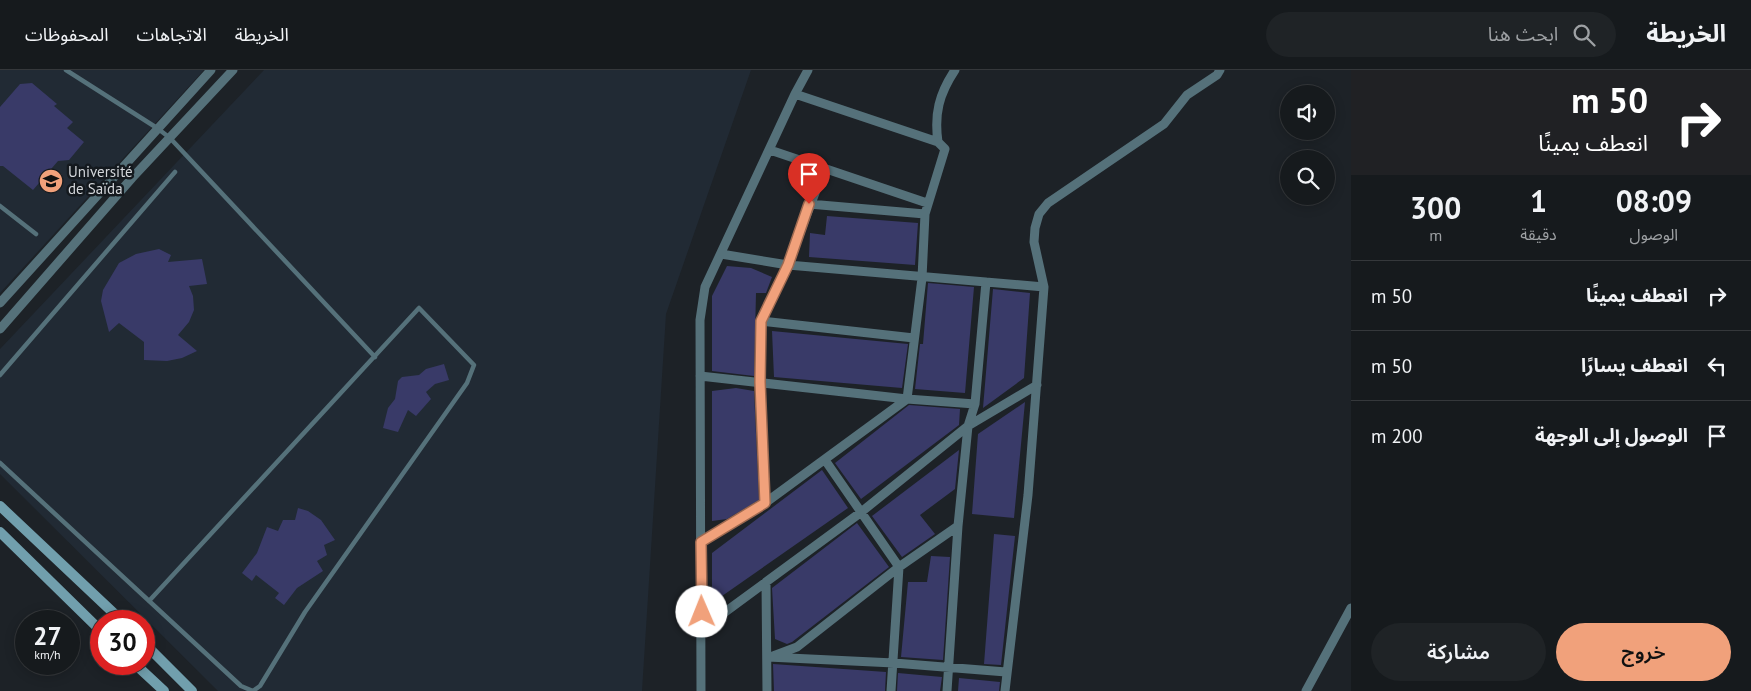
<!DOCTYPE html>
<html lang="ar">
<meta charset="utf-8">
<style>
:root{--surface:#161a1d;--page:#1f2326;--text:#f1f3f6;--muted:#9ea1a4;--line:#35383b;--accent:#f1a17b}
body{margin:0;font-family:"PT Sans","Noto Sans Arabic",sans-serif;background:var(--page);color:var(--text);direction:rtl;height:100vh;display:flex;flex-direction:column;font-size:19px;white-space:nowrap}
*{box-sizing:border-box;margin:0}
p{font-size:16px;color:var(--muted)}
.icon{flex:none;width:28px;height:28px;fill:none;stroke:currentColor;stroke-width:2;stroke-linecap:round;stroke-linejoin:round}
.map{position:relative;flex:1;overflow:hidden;direction:ltr}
.side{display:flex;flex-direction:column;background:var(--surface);width:400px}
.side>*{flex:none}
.top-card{background:#202124;color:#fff;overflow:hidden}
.controls{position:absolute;left:1280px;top:15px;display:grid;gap:10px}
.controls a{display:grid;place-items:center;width:55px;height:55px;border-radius:50%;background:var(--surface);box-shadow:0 2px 12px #0003,0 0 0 1px var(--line);font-size:25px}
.speed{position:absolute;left:15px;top:540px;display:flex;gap:10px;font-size:25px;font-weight:700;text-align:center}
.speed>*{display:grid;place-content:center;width:65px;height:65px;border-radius:50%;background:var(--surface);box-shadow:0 2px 12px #0003,0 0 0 1px var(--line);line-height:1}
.speed small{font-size:12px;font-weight:400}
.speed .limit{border:8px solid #d22;background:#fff;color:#111}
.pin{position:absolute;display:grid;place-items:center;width:42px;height:42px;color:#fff;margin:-51px -21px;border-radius:50% 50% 50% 0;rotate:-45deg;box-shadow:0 0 5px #0007}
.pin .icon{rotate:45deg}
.me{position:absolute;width:55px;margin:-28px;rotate:359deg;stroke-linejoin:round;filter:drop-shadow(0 0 4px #0008)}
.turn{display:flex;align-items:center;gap:18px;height:105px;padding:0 20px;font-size:22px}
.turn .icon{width:65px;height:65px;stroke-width:2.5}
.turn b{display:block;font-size:35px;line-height:42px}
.eta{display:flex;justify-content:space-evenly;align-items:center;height:85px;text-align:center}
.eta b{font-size:30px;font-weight:600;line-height:35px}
.action{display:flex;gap:10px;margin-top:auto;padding:10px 20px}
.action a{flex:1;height:58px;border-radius:30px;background:var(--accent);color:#111;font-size:20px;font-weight:600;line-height:58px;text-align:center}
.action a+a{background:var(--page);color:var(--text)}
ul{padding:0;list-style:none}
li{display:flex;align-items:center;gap:15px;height:70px;padding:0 20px;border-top:1px solid var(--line)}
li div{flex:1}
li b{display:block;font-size:19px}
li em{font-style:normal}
header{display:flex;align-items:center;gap:30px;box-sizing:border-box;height:70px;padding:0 25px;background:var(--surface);border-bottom:1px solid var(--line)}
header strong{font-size:24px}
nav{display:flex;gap:28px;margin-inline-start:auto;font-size:18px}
.search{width:350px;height:45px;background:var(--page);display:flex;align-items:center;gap:12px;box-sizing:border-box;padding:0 18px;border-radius:28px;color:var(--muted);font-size:19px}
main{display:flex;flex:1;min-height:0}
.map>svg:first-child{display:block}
</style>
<header>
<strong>الخريطة</strong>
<div class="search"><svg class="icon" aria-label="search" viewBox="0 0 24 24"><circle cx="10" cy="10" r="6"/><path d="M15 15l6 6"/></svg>ابحث هنا</div>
<nav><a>الخريطة</a><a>الاتجاهات</a><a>المحفوظات</a></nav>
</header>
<main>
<section class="side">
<div class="top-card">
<div class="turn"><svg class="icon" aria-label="right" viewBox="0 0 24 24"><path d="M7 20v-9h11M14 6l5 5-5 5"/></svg><div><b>50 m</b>انعطف يمينًا</div></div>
</div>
<div class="eta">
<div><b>08:09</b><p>الوصول</p></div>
<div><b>1</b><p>دقيقة</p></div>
<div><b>300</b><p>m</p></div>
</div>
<ul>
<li><svg class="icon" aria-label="right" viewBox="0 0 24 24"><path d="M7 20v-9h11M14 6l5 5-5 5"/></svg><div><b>انعطف يمينًا</b></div><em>50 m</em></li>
<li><svg class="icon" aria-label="left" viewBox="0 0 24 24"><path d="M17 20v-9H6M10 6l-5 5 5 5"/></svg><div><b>انعطف يسارًا</b></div><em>50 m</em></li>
<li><svg class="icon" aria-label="arrive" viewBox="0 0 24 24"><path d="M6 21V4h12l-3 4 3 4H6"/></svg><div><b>الوصول إلى الوجهة</b></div><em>200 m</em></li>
</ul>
<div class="action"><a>خروج</a><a>مشاركة</a></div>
</section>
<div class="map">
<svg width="1351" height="621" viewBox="0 0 1351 621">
<rect width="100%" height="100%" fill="#1d2227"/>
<path fill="#212a34" d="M 0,0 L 204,0 L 0,223 Z
M 264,0 L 751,0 L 666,244 L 642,621 L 218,621 L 0,404 L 0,279 Z"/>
<path fill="#393a68" d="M 32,13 L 57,34 L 54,36 L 73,52 L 67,58 L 84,72 L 69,90 L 58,91 L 33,120 L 3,96 L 0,96 L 0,37 L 20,14 Z
M 827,146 L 918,153 L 915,195 L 809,187 L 810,163 L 825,165 Z
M 159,179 L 171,185 L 168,192 L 202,189 L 207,214 L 189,216 L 193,226 L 194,240 L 189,252 L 178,265 L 197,281 L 182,288 L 167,291 L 144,290 L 144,272 L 119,253 L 109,262 L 101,231 L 103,220 L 119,193 L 136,184 Z
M 727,196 L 751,198 L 772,207 L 766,223 L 756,223 L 754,306 L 712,301 L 712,226 Z
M 928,213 L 974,217 L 965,323 L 915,319 L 920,274 L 923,274 Z
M 993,219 L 1030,223 L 1024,308 L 983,338 Z
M 772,261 L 908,274 L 902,318 L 774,307 Z
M 444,294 L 449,310 L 435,314 L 426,322 L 431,329 L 416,346 L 408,340 L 398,362 L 383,358 L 388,338 L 395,329 L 398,311 L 402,307 L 419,305 L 426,299 Z
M 736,318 L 754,321 L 759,430 L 727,449 L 712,451 L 712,321 Z
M 1025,332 L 1014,448 L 972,444 L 978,364 Z
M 909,335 L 960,339 L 959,355 L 861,429 L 835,393 Z
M 959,380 L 955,419 L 920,445 L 935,464 L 902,487 L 872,446 Z
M 822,400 L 848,438 L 712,533 L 712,483 Z
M 298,438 L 308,441 L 321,450 L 335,470 L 324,475 L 327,485 L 317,491 L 323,501 L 297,518 L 284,535 L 275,528 L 279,523 L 256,505 L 252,511 L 242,503 L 257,483 L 267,457 L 278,461 L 283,450 L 295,450 Z
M 857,453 L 889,497 L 792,572 L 787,574 L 775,569 L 772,518 Z
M 994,464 L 1015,466 L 1001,595 L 984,594 Z
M 931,486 L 950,487 L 943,590 L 901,587 L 908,512 L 927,512 Z
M 773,594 L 886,602 L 885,621 L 774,621 Z
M 898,603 L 942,607 L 940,621 L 897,621 Z
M 959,608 L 1000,612 L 999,621 L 958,621 Z"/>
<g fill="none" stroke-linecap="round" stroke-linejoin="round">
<path stroke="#55717a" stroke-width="4.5" d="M 66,0 L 157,58 L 170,68 L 375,287
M 0,136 L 36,164
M 0,305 L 175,102
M 0,393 L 241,616 L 253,621 L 260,616 L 305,542 L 467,313 L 474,295 L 419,238 L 149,531"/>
<path stroke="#55717a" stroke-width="9" d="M 938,72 C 934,44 939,24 955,0
M 770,80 L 927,133
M 809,134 L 925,144
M 721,184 L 788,195 L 1044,217
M 0,233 L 211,0
M 761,251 L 914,268
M 0,259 L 132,108 L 233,0
M 700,306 L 907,329 L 975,334
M 825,390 L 899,497 L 891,621
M 765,433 L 760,312 L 761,251 L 788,195 L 824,99
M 701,472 L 765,433 L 907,329 L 922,208 L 925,144 L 945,79 L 938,72 L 795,24
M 766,512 L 767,621
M 702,559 L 860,443 L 968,356 L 1037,315
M 773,586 L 797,577 L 899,497 L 958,456
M 768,587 L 894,593 L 1006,602
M 701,621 L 700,250 L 705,217 L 795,24 L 808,0
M 947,621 L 958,456 L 968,356 L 975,334 L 986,212
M 1005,621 L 1028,425 L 1044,217 L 1034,172 L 1035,158 L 1039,144 L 1048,133 L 1164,54 L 1187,25 L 1217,5 L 1220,0
M 1306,621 L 1351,538"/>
<path stroke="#719fad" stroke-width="10" d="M 0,436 L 122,551
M 0,462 L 101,561
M 144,573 L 192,621
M 135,594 L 164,621"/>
</g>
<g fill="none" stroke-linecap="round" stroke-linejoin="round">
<g stroke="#9d6950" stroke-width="12">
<path id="route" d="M 702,542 L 701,472 L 765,433 L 760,312 L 761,251 L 788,195 L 809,134"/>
</g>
<use href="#route" stroke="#f1a17b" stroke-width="9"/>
</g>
<defs>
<g id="university-disc" transform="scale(1.25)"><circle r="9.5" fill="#f1a17b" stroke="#14191e"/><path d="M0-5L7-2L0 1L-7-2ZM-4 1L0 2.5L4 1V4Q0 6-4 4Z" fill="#111"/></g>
</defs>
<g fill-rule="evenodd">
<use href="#university-disc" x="51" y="111"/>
</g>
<g text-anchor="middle" stroke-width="5" stroke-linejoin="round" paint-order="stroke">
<g font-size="15" fill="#d3d6da" stroke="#14191e" text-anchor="start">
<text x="68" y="107">Université<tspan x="68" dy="17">de Saïda</tspan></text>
</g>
</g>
</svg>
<div class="controls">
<a><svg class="icon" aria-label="sound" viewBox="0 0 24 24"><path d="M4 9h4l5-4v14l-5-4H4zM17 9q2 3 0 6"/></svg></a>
<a><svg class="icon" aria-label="search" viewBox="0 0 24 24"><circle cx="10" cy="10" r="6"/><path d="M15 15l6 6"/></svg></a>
</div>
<div class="speed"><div>27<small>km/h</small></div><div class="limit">30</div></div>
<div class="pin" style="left:809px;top:134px;background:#d93025"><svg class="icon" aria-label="arrive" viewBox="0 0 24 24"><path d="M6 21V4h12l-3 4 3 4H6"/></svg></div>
<svg class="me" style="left:702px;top:542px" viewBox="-20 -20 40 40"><circle r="19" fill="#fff"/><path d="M0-13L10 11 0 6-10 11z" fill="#f1a17b"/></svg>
</div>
</main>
